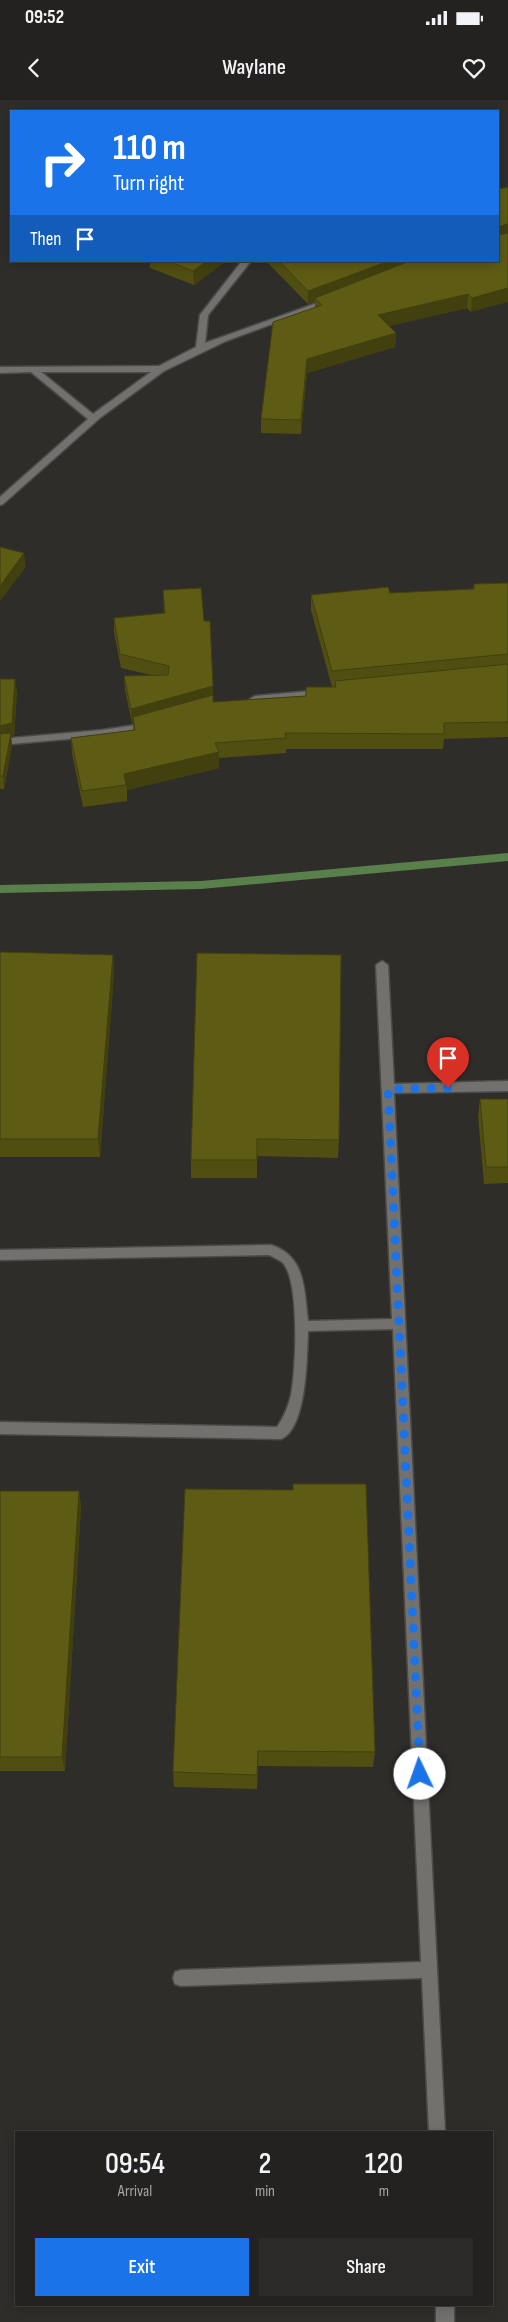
<!DOCTYPE html>
<style>
:root{--surface:#232220;--page:#2b2a29;--text:#f1f3f6;--muted:#a3a4a5;--line:#403f3e;--accent:#1a73e8}
body{margin:0;font-family:"Sofia Sans Condensed",sans-serif;background:var(--page);color:var(--text);height:100vh;display:flex;flex-direction:column;font-size:19px;white-space:nowrap}
*{box-sizing:border-box;margin:0}
p{font-size:16px;color:var(--muted)}
.icon{flex:none;width:28px;height:28px;fill:none;stroke:currentColor;stroke-width:2;stroke-linecap:round;stroke-linejoin:round}
.map{position:relative;flex:1;overflow:hidden}
.drawer{position:absolute;left:15px;top:2031px;width:478px;height:175px;display:flex;flex-direction:column;background:var(--surface);border-radius:0px;box-shadow:0 2px 12px #0003,0 0 0 1px var(--line)}
.drawer>*{flex:none}
.guide{position:absolute;left:10px;top:10px;width:489px;height:152px;border-radius:0px;box-shadow:0 2px 12px #0003,0 0 0 1px var(--line);background:#1a73e8;color:#fff;overflow:hidden}
.pin{position:absolute;display:grid;place-items:center;width:42px;height:42px;color:#fff;margin:-51px -21px;border-radius:50% 50% 50% 0;rotate:-45deg;box-shadow:0 0 5px #0007}
.pin .icon{rotate:45deg}
.me{position:absolute;width:55px;margin:-28px;rotate:357deg;stroke-linejoin:round;filter:drop-shadow(0 0 4px #0008)}
.turn{display:flex;align-items:center;gap:18px;height:105px;padding:0 20px;font-size:22px}
.turn .icon{width:65px;height:65px;stroke-width:2.5}
.turn b{display:block;font-size:35px;line-height:42px}
.then{display:flex;align-items:center;height:48px;padding:0 20px;background:#0003;gap:10px;font-size:19px}
.eta{display:flex;justify-content:space-evenly;align-items:center;height:85px;text-align:center}
.eta b{font-size:30px;font-weight:600;line-height:35px}
.cta{display:flex;gap:10px;margin-top:auto;padding:10px 20px}
.cta a{flex:1;height:58px;border-radius:0px;background:var(--accent);color:#fff;font-size:20px;font-weight:600;line-height:58px;text-align:center}
.cta a+a{background:var(--page);color:var(--text)}
.status{display:flex;justify-content:space-between;align-items:center;height:35px;padding:0 25px;background:var(--surface);direction:ltr}
.status svg{height:14px;fill:currentColor}
header{display:flex;justify-content:space-between;align-items:center;height:65px;padding:0 20px;background:var(--surface);font-size:22px;font-weight:600}
.map>svg:first-child{display:block}
</style>
<div class="status"><b>09:52</b><svg viewBox="0 0 49 12"><path d="M0 12V9h3v3zM5 12V6h3v6zM10 12V3h3v9zM15 12V0h3v12zM26 1h20v11H26zM47 4h2v5h-2z"/></svg></div>
<header><svg class="icon" aria-label="back" viewBox="0 0 24 24"><path d="M15 5l-7 7 7 7"/></svg>Waylane<svg class="icon" aria-label="heart" viewBox="0 0 24 24"><path d="M12 20l-8-8c-3-5 5-10 8-4 3-6 11-1 8 4z"/></svg></header>
<div class="map">
<svg width="508" height="2222" viewBox="0 0 508 2222">
<rect width="100%" height="100%" fill="#2f2d2a"/>
<g fill="none" stroke-linecap="round" stroke-linejoin="round">
<path fill="#59804b" fill-rule="evenodd" d="M 508,753 L 508,761 L 201,789 L 0,793 L 0,785 L 201,781 Z"/>
<g stroke="#4c4b49" stroke-width="3">
<path id="minor" d="M 242,161 L 251,161 L 208,215 L 205,243 L 328,199 L 335,201 L 226,241 L 164,271 L 101,317 L 3,404 L 0,405 L 0,397 L 88,319 L 31,272 L 0,273 L 0,267 L 159,266 L 196,247 L 200,215 ZM 41,272 L 151,272 L 93,314 Z
M 322,590 L 327,593 L 326,595 L 255,602 L 250,599 L 255,596 Z
M 149,623 L 153,624 L 153,628 L 102,636 L 0,645 L 0,639 L 102,630 Z
M 382,861 L 388,865 L 394,984 L 508,981 L 508,991 L 394,993 L 445,2032 L 429,2032 L 422,1878 L 181,1886 L 175,1884 L 173,1878 L 175,1872 L 181,1870 L 421,1862 L 393,1229 L 308,1231 C 307,1254 307,1329 281,1339 L 0,1334 L 0,1322 L 277,1327 C 284,1317 288,1307 291,1295 C 296,1270 300,1182 283,1163 C 280,1160 273,1157 269,1155 L 0,1160 L 0,1150 L 271,1145 C 306,1156 304,1190 308,1221 L 392,1219 L 376,865 Z
M 436,2205 L 454,2205 L 454,2222 L 436,2222 Z"/>
</g>
<use href="#minor" fill="#73716e" fill-rule="evenodd"/>
</g>
<path fill="#504e11" d="M 150,161 L 226,161 L 194,185 L 150,168 Z
M 266,161 L 498,161 L 471,212 L 467,208 L 389,226 L 396,233 L 395,247 L 307,273 L 301,334 L 261,333 L 261,319 L 315,207 L 315,202 L 308,204 Z
M 508,483 L 508,637 L 444,639 L 443,649 L 286,649 L 286,653 L 219,658 L 219,668 L 127,690 L 127,701 L 83,707 L 72,653 L 71,638 L 133,630 L 133,623 L 132,623 L 125,590 L 124,576 L 151,575 L 121,568 L 114,532 L 114,518 L 164,513 L 163,490 L 204,521 L 210,521 L 213,602 L 306,596 L 306,587 L 332,587 L 311,510 L 311,495 L 390,493 L 473,489 L 474,484 Z
M 0,579 L 17,592 L 14,636 L 11,636 L 12,646 L 4,689 L 0,689 Z
M 0,852 L 113,855 L 114,873 L 100,1057 L 0,1057 Z
M 197,853 L 339,1040 L 338,1058 L 257,1056 L 257,1078 L 191,1078 L 191,1060 Z
M 480,999 L 508,999 L 508,1083 L 484,1084 L 478,1016 Z
M 185,1389 L 375,1652 L 373,1667 L 258,1666 L 257,1689 L 174,1687 L 173,1672 Z
M 0,1391 L 79,1391 L 81,1407 L 65,1671 L 0,1671 Z"/>
<path fill="#41400e" d="M 508,124 L 508,138 L 498,141 L 498,127 Z
M 207,161 L 226,161 L 194,185 L 193,171 Z
M 389,161 L 426,161 L 315,198 L 315,202 L 308,204 L 308,191 Z
M 508,188 L 508,202 L 471,212 L 472,198 Z
M 468,194 L 467,208 L 377,229 L 378,215 Z
M 396,233 L 395,247 L 307,273 L 301,334 L 301,320 L 307,259 Z
M 24,453 L 26,467 L 0,501 L 0,486 Z
M 15,579 L 17,592 L 14,636 L 11,636 L 12,646 L 4,689 L 0,639 L 0,626 Z
M 213,586 L 213,601 L 133,617 L 133,623 L 132,623 L 131,609 Z
M 219,652 L 219,668 L 127,690 L 124,674 Z
M 113,855 L 114,873 L 100,1057 L 98,1039 Z
M 79,1391 L 81,1407 L 65,1671 L 62,1657 Z"/>
<path fill="#5d5b14" stroke="#41400e" d="M 508,87 L 508,124 L 498,127 L 498,135 L 508,133 L 508,188 L 472,198 L 468,194 L 378,215 L 396,233 L 307,259 L 301,320 L 261,319 L 273,222 L 322,205 L 315,198 L 410,161 L 498,161 L 498,89 L 499,89 Z
M 168,161 L 207,161 L 193,171 Z
M 279,161 L 389,161 L 308,191 Z
M 0,447 L 24,453 L 0,486 Z
M 508,483 L 508,554 L 332,571 L 311,495 L 388,487 L 390,493 L 474,489 L 474,484 Z
M 201,488 L 204,521 L 210,521 L 213,586 L 131,609 L 124,576 L 168,575 L 169,566 L 120,554 L 114,518 L 165,513 L 163,490 Z
M 508,564 L 508,622 L 444,623 L 444,634 L 285,633 L 286,638 L 215,643 L 219,652 L 124,674 L 126,685 L 82,691 L 71,638 L 135,630 L 133,617 L 213,595 L 213,602 L 306,596 L 306,587 L 336,587 L 335,581 Z
M 0,579 L 15,579 L 12,623 L 0,626 Z
M 11,633 L 3,676 L 0,676 L 0,634 Z
M 0,852 L 113,855 L 98,1039 L 0,1039 Z
M 197,853 L 341,855 L 339,1040 L 257,1039 L 257,1060 L 191,1060 Z
M 480,999 L 508,999 L 508,1067 L 486,1067 Z
M 293,1384 L 366,1384 L 375,1652 L 258,1651 L 257,1675 L 173,1672 L 185,1389 L 293,1390 Z
M 0,1391 L 79,1391 L 62,1657 L 0,1657 Z"/>
<g fill="none" stroke-linecap="round" stroke-linejoin="round">
<path stroke="#1a73e8" stroke-width="9" stroke-dasharray="0 16.2" d="M 420,1674 L 388,989 L 448,988"/>
</g>
</svg>
<div class="pin" style="left:448px;top:988px;background:#d93025"><svg class="icon" aria-label="arrive" viewBox="0 0 24 24"><path d="M6 21V4h12l-3 4 3 4H6"/></svg></div>
<svg class="me" style="left:420px;top:1674px" viewBox="-20 -20 40 40"><circle r="19" fill="#fff"/><path d="M0-13L10 11 0 6-10 11z" fill="#1a73e8"/></svg>
<div class="guide">
<div class="turn"><svg class="icon" aria-label="right" viewBox="0 0 24 24"><path d="M7 20v-9h11M14 6l5 5-5 5"/></svg><div><b>110 m</b>Turn right</div></div>
<div class="then">Then<svg class="icon" aria-label="arrive" viewBox="0 0 24 24"><path d="M6 21V4h12l-3 4 3 4H6"/></svg></div>
</div>
<section class="drawer">
<div class="eta">
<div><b>09:54</b><p>Arrival</p></div>
<div><b>2</b><p>min</p></div>
<div><b>120</b><p>m</p></div>
</div>
<div class="cta"><a>Exit</a><a>Share</a></div>
</section>
</div>
